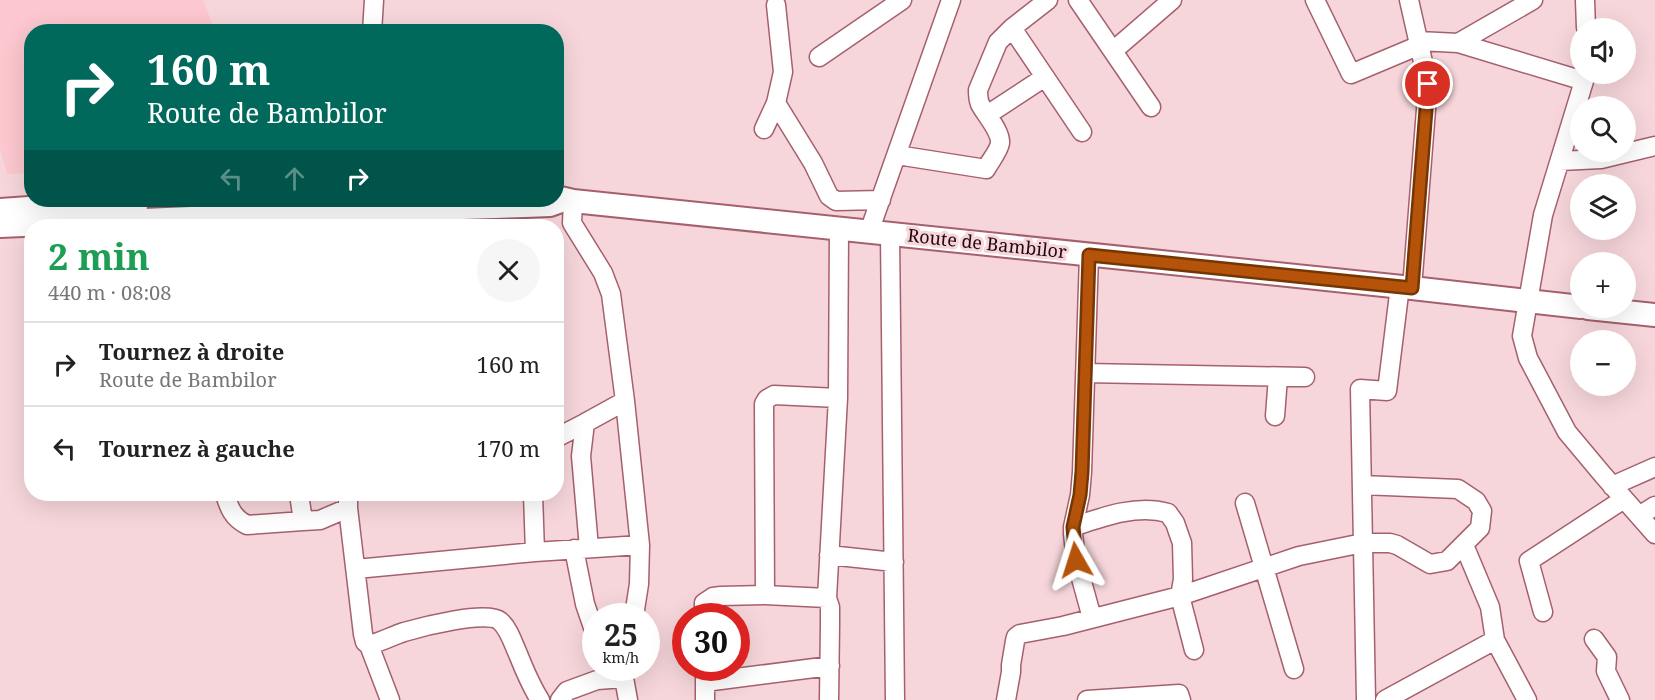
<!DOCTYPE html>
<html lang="fr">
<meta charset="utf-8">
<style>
:root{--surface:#fff;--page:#f6f6f6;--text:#222;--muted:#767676;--line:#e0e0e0}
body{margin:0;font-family:"Noto Serif",serif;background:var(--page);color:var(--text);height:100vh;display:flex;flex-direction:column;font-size:22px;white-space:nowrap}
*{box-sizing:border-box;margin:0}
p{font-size:20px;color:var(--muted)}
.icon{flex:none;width:33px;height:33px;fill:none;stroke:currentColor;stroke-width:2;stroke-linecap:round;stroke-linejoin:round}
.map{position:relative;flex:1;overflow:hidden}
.sheet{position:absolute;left:24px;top:219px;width:540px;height:282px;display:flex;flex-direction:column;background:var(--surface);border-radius:24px;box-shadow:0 6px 24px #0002}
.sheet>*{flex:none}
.banner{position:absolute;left:24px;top:24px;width:540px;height:183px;border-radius:24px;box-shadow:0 6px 24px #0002;background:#00695c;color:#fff;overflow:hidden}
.tools{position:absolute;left:1570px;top:18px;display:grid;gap:12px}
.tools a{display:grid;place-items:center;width:66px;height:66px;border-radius:50%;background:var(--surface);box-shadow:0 6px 24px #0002;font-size:30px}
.speed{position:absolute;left:582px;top:603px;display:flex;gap:12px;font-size:30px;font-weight:700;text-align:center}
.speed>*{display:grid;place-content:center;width:78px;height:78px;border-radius:50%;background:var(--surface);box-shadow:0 6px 24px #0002;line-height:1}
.speed small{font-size:15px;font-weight:400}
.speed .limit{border:9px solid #d22;background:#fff;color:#111}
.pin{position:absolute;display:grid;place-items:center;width:51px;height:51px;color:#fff;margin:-26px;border:3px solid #fff;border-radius:50%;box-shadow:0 2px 6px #0007}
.me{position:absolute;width:66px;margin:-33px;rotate:354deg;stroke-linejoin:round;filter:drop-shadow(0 0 4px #0008)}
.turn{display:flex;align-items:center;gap:21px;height:126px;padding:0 24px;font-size:27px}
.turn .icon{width:78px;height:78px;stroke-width:2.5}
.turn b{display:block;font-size:42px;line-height:51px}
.lanes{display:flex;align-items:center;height:57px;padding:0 24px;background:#0003;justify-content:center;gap:30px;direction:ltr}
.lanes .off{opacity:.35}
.round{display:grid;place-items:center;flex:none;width:63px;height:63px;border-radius:32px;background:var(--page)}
.overview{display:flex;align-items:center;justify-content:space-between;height:102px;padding:0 24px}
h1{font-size:36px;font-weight:700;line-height:45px;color:#1e9e55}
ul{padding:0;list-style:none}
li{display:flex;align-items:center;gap:18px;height:84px;padding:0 24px;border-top:2px solid var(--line)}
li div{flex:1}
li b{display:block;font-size:22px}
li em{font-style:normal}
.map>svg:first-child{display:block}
</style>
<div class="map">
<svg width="1655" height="700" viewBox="0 0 1655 700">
<rect width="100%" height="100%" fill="#f6d6da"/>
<path fill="#fcc7ce" d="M 0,0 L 203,0 L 215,31 L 32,32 L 31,173 L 7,174 L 0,148 Z"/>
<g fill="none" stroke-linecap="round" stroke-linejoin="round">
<g stroke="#a6606d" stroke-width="21">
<path id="minor" d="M 1078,0 L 1151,107
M 1315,0 L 1351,74 L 1420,45
M 1409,0 L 1428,84 L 1412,288
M 1585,0 L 1586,28
M 1012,28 L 1082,132
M 372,32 L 374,0
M 1419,41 L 1458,43 L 1584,81
M 1458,43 L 1533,0
M 1113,51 L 1172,0
M 819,57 L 902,0
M 1585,74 L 1584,81 L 1543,215 L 1522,336 L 1528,358 L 1567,432 L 1603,475 L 1655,534
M 776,103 L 813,163 L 829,196 L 836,201 L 881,200
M 987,115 L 1045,77
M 764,129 L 776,103 L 783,72 L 776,5
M 897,155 L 986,169 C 990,161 999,151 1000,143 C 1001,131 985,114 980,104 C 978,99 978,94 978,90 L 998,42 L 1012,28 L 1048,0
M 1560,161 L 1601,159 L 1655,146
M 573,201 L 572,223 L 603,273 L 611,294 L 625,401 L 640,545 L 639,584 L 634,616
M 869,232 L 951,0
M 890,234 L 895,700
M 1089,255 L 1082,472 L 1080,495 L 1073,527 L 1073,534 L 1076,560 L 1092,618
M 1085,373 L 1305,377
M 1275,416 L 1278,377
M 556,438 L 585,423
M 1612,486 L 1655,467
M 225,494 C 229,508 233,518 247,525 L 303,521
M 299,494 L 303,521 L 320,520 L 348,508
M 348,494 L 348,508 L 363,634 L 365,642 L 369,645 C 381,642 392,636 404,632 C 421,627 487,610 500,621 C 509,629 513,643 518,654 C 524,669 531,686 540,700
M 533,494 L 535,552
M 1245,503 L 1294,669
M 1639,516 L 1655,506
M 1073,527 C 1102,517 1137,504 1168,513 L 1175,523 L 1182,543 L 1183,579 L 1180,596 L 1194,650
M 1464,545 L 1490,607 L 1495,640 L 1527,700
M 589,548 L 581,456 L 585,423 L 625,401
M 574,549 L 585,604 L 596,636
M 829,555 L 894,562
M 356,569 L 535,552 L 640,545
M 765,595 L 764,404 L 767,399 L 774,395 L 838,398 L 839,229
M 827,598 L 838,398
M 1543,612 L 1529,561 L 1624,499
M 704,616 L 704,603 L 713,597 L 721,596 L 765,595 L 827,598 L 830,607 L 830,625 L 829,700
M 1594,639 L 1607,657 L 1606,671 L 1620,700
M 369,645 L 390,700
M 626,668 L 624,678 L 628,700
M 705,668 L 705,700
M 705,682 L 830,666
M 560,700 L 567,691 L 597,680 L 624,678
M 1006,700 L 1011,672 L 1011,665 L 1015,641 L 1016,637 L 1020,634 L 1063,626 L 1180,596 L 1299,556 L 1363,543 L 1390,543 L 1397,545 L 1430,564 L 1447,561 L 1480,528 L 1482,511 L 1476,501 L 1458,489 L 1362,485
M 1087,700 L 1179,694 L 1181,700
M 1366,700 L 1360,389 L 1387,391 L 1400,286
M 1385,700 L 1495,640"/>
</g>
<g stroke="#a6606d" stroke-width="26">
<path id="major" d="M 556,197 L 573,201 L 1412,288 L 1581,307
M 0,210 L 43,207 L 136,206
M 0,226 L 335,212 L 525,206 L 550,205 L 564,200
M 1588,308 L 1655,315"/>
</g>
<use href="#minor" stroke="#fff" stroke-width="18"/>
<use href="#major" stroke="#fff" stroke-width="22"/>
</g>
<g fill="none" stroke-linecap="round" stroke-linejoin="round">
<g stroke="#753606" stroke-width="15">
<path id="route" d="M 1076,560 L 1073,527 L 1080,495 L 1082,472 L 1089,255 L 1412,288 L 1428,84"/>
</g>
<use href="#route" stroke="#b45309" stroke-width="10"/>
</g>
<g text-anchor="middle" stroke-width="6" stroke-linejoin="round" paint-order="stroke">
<g font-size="18" fill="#22080d" stroke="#f6d6da">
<text transform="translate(987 244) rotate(6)" y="6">Route de Bambilor</text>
</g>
</g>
</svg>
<div class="tools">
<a><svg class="icon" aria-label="sound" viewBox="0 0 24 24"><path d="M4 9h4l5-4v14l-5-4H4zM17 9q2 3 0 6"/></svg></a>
<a><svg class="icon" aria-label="search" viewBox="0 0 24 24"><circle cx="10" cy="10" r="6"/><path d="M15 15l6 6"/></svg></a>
<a><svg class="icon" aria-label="layers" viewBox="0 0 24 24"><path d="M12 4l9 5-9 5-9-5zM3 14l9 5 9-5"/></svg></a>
<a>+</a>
<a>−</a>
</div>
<div class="speed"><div>25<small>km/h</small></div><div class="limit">30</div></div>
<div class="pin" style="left:1428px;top:84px;background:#d93025"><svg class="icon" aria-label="arrive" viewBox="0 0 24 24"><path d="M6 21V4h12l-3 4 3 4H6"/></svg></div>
<svg class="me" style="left:1076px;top:560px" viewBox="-20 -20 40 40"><path d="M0-17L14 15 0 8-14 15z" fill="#b45309" stroke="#fff" stroke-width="4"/></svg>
<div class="banner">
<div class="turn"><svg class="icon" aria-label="right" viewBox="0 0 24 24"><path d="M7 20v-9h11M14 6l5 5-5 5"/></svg><div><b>160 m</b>Route de Bambilor</div></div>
<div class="lanes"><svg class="icon off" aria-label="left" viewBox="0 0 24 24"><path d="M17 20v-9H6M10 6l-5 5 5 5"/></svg><svg class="icon off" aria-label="ahead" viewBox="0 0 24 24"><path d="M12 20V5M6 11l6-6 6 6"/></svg><svg class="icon" aria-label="right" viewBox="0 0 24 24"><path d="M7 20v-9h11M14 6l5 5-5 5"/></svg></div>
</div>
<section class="sheet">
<div class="overview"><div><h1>2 min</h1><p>440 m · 08:08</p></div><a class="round"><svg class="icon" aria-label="close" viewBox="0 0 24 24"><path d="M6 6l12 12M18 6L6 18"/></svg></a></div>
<ul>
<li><svg class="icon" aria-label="right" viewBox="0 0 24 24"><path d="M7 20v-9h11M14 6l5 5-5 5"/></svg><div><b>Tournez à droite</b><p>Route de Bambilor</p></div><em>160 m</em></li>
<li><svg class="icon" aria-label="left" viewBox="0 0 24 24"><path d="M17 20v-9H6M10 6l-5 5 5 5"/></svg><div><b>Tournez à gauche</b></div><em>170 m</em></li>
</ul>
</section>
</div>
